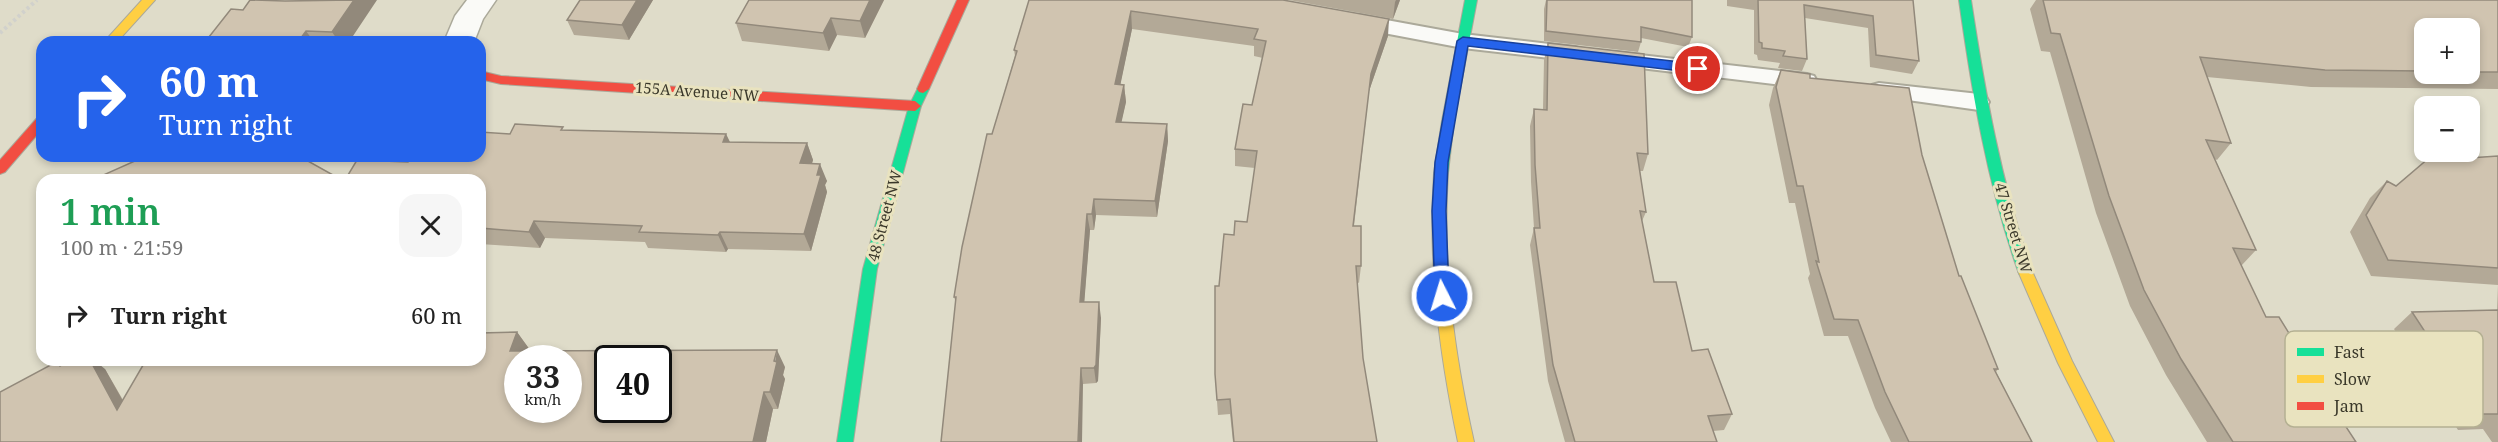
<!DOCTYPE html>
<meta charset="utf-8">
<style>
:root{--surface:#fff;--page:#f6f6f6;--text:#222;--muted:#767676}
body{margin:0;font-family:"Noto Serif",serif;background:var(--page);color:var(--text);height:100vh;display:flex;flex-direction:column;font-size:22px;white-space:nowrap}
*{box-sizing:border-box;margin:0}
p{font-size:20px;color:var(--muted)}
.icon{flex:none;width:33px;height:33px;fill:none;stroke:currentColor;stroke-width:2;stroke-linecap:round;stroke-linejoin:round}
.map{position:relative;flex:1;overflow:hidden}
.side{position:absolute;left:36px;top:174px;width:450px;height:192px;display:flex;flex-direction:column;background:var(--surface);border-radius:18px;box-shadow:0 3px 9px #0003}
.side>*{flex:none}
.top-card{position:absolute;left:36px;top:36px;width:450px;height:126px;border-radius:18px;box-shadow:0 3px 9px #0003;background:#2563eb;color:#fff;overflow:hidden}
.tools{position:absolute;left:2414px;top:18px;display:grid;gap:12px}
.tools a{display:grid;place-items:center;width:66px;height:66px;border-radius:12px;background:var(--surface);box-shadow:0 3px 9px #0003;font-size:30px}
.speed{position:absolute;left:504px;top:345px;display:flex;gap:12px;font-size:30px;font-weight:700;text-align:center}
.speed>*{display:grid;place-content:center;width:78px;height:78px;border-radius:50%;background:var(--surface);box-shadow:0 3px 9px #0003;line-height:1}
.speed small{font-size:15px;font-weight:400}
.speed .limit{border:3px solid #111;border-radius:9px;background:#fff;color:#111}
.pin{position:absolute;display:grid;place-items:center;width:51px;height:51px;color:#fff;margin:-26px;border:3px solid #fff;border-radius:50%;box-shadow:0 2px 6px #0007}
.me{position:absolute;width:66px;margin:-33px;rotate:355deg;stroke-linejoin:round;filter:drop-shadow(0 0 4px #0008)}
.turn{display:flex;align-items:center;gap:21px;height:126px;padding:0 24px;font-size:27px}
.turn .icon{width:78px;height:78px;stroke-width:2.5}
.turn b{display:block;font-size:42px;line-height:51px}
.round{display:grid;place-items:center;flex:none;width:63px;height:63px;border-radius:18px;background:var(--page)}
.head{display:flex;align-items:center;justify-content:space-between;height:102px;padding:0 24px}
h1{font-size:36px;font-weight:600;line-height:45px;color:#1e9e55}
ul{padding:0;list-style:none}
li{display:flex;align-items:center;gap:18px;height:78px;padding:0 24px}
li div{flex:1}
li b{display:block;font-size:22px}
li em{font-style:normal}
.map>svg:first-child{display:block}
</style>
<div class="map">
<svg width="2498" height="442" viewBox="0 0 2498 442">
<rect width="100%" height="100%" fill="#dfdcc9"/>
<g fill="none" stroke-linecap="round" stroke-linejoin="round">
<g stroke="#aba99a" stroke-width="4">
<path id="lane" d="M 1359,15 L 1463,34 L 1575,47 L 1582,49 L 1585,54 L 1582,59 L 1575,61 L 1463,48 L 1352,27 L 1349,22 L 1352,17 Z
M 1614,52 L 1807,74 L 1814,76 L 1817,81 L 1814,86 L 1807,88 L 1607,64 L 1604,59 L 1607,54 Z
M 1879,83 L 1979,94 L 1986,97 L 1989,102 L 1986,107 L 1979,110 L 1872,95 L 1869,90 L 1872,85 Z"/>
</g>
<g stroke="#aba99a" stroke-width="3">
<path id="street" d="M 467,0 L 496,0 L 483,19 L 474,42 L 444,42 L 455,16 Z"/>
</g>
<g stroke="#aba99a" stroke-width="2">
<path id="fast" d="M 1465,0 L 1477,0 L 1454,121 L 1448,173 L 1441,178 L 1434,173 L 1442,121 Z
M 1959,0 L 1971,0 C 1985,92 2001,183 2032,271 L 2030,275 L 2020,275 L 2018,271 C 1987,183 1972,92 1959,0 Z
M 923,85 L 929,89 L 921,106 L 877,269 L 853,442 L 837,442 L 863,269 L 909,106 L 919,86 Z"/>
</g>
<g stroke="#aba99a" stroke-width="2">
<path id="slow" d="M 142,0 L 155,0 L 117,42 L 104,42 Z
M 1441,168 L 1448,173 C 1442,265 1454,353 1474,442 L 1458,442 C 1439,352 1428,265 1434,173 Z
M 2025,265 L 2030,267 L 2032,271 L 2072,361 L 2114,442 L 2098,442 L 2058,363 L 2018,271 L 2020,267 Z"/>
</g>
<g stroke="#aba99a" stroke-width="2">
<path id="jam" d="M 957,0 L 969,0 L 929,89 L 923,93 L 919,92 L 917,89 Z
M 480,71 L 501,76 L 915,101 L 921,106 L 915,111 L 501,84 L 480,79 Z
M 42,115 L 42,129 L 5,172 L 0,174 L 0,160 L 38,117 Z"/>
</g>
<path stroke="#d1d1cc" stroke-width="4" stroke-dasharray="3 3" stroke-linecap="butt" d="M 0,33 L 37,0"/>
<use href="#lane" fill="#fafaf7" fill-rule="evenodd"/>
<use href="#street" fill="#fafaf7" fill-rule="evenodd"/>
<use href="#fast" fill="#16e098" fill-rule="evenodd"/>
<use href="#slow" fill="#ffcf43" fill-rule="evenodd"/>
<use href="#jam" fill="#f24e42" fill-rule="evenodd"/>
</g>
<path fill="#b3a997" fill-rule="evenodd" d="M 580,0 L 653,0 L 629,40 L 574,35 L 567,20 Z
M 749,0 L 884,0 L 865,38 L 837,35 L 829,51 L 742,41 L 736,23 Z
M 1029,0 L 1388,36 L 1369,91 L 1354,226 L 1361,266 L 1359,283 L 1357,282 L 1363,358 L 1377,442 L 1233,442 L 1230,414 L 1218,415 L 1215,374 L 1219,286 L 1234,235 L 1247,222 L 1255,168 L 1235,166 L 1235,149 L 1252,105 L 1263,58 L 1254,56 L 1254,46 L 1132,29 L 1120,85 L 1124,85 L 1126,102 L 1121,122 L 1167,124 L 1168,141 L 1157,217 L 1096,215 L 1094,230 L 1090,230 L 1084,302 L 1101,318 L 1098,381 L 1096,383 L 1083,384 L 956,303 L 954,297 L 992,134 L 1015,56 L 1014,50 Z
M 1289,0 L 1400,0 L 1393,19 Z
M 1546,0 L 1692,37 L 1688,47 L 1641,38 L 1641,42 L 1638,52 L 1544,41 L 1544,9 Z
M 1727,0 L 1913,0 L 1919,61 L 1912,74 L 1870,67 L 1868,28 L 1805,18 L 1807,59 L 1802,71 L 1778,68 L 1780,63 L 1758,60 L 1757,55 L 1754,54 L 1754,10 L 1727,6 Z
M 2036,0 L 2498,0 L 2498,89 L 2311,87 L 2207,77 L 2231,143 L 2217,160 L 2215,159 L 2256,250 L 2241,266 L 2266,317 L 2311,369 L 2309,371 L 2356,442 L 2207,442 L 2166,375 L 2130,306 L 2096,213 L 2050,52 L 2041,51 L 2030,9 ZM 2424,28 L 2469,28 L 2469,74 L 2424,74 Z
M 285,1 L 349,42 L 205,42 L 243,10 Z
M 1548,43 L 1648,154 L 1643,171 L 1640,171 L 1646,212 L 1642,221 L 1654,282 L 1692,351 L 1732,414 L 1724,430 L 1713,431 L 1717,442 L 1565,442 L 1548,381 L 1530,245 L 1534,228 L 1531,182 L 1530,126 L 1534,109 L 1543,109 L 1544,60 Z
M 1781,70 L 1810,78 L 1922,155 L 1959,276 L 1998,369 L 1996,372 L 2032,442 L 1891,442 L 1875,408 L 1848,336 L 1824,336 L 1808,278 L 1810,274 L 1795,203 L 1789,203 L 1769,105 L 1773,88 Z
M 565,130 L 726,134 L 730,142 L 807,143 L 813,160 L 812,163 L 827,181 L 825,185 L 827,192 L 811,251 L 728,249 L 726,252 L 648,248 L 645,242 L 545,238 L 540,248 L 480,244 L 480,180 L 408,162 L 445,158 L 510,134 Z
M 2498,156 L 2498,442 L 2492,442 L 2483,429 L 2458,430 L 2394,329 L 2412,312 L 2497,310 L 2498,285 L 2371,276 L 2350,232 L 2370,198 L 2387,181 L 2396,186 L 2469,158 Z
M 517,332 L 530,350 L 529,351 L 785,367 L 783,375 L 785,379 L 778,409 L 773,409 L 766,442 L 0,442 L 63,365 L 105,369 L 123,400 L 480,360 Z"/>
<path fill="#92897b" d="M 354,0 L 377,0 L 349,42 L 339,42 L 332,32 Z
M 637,0 L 653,0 L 629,40 L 622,25 Z
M 870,0 L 884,0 L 865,38 L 860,21 Z
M 1396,0 L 1400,0 L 1393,19 L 1395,2 Z
M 1131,11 L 1132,29 L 1117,101 L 1115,84 Z
M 831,18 L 837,35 L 829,51 L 823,33 Z
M 1389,19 L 1388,36 L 1369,91 L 1371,74 Z
M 306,31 L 314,42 L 298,42 Z
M 1124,85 L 1126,102 L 1118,138 L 1116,122 Z
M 1167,124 L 1168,141 L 1157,217 L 1155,201 Z
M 726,134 L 734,151 L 723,142 Z
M 807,143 L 813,160 L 807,180 L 800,163 Z
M 820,164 L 827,181 L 825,185 L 827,192 L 811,251 L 804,234 L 817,175 Z
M 1094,199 L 1096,215 L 1094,230 L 1092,214 Z
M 1087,214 L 1090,230 L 1083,319 L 1080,302 Z
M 534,221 L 545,238 L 540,248 L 529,232 Z
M 720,232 L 728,249 L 726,252 L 718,235 Z
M 1099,302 L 1101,318 L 1098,381 L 1096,383 L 1094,368 Z
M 517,332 L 530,350 L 526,358 L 510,351 Z
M 777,350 L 785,367 L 783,375 L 785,379 L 778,409 L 770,392 Z
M 90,360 L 94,360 L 105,369 L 137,426 L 117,410 Z
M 1081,368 L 1083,384 L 1082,442 L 1078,442 Z
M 764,392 L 773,409 L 766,442 L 753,442 Z"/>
<path fill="#d0c4b0" stroke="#92897b" stroke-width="1.5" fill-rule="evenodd" d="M 250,0 L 285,1 L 354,0 L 332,32 L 306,31 L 298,42 L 205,42 L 231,9 L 243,10 Z
M 580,0 L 637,0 L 622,25 L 567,20 Z
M 749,0 L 870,0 L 860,21 L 831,18 L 823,33 L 736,23 Z
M 1029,0 L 1283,0 L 1389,19 L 1371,74 L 1353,226 L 1361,226 L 1361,266 L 1356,266 L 1363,358 L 1377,442 L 1234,442 L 1230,399 L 1217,400 L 1215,374 L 1215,286 L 1219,286 L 1224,234 L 1234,235 L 1235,221 L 1247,222 L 1257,151 L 1235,149 L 1243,104 L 1252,105 L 1266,41 L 1254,39 L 1258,29 L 1131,11 L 1115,84 L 1124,85 L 1116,122 L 1167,124 L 1155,201 L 1094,199 L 1092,214 L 1087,214 L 1080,302 L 1099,302 L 1096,365 L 1094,368 L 1081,368 L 1078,442 L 941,442 L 956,297 L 954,297 L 962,247 L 987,134 L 992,134 L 1017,51 L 1014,50 Z
M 1547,0 L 1692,0 L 1692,37 L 1641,27 L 1641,42 L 1546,31 Z
M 1758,0 L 1913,0 L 1919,61 L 1876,55 L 1873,16 L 1804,5 L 1807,59 L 1783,56 L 1785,51 L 1762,48 L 1762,43 L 1759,42 Z
M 2043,0 L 2498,0 L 2498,72 L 2469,72 L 2469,28 L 2424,28 L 2424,71 L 2325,70 L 2200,57 L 2231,143 L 2206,140 L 2256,250 L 2233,248 L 2266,317 L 2279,317 L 2311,369 L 2308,369 L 2356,442 L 2233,442 L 2181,359 L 2144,290 L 2109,196 L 2060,34 L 2051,33 Z
M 1548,43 L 1644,54 L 1648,154 L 1637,153 L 1646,212 L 1640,211 L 1654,282 L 1676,282 L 1692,351 L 1708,349 L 1732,414 L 1708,416 L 1717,442 L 1575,442 L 1553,365 L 1534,228 L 1540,228 L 1535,165 L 1534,109 L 1547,110 Z
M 1781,70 L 1810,74 L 1810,78 L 1909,88 L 1922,155 L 1959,276 L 1961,276 L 1998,369 L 1994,369 L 2032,442 L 1909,442 L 1885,392 L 1858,320 L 1834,319 L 1816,261 L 1819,262 L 1803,186 L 1797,186 L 1776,87 Z
M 515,124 L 563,127 L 561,130 L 726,134 L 723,142 L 807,143 L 800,163 L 820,164 L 817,175 L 821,175 L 804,234 L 720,232 L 718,235 L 639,232 L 642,226 L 534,221 L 529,232 L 480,228 L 480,180 L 345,180 L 357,160 L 408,162 L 413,156 L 445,158 L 447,156 L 480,156 L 480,132 L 510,134 Z
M 2436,152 L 2459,152 L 2469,158 L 2498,156 L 2498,268 L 2388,260 L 2366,215 L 2387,181 L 2396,186 Z
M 146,156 L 299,156 L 342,180 L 103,180 L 101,176 Z
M 2498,310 L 2498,414 L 2479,414 L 2412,312 Z
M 517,332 L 510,351 L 777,350 L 774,361 L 777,362 L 770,392 L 764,392 L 753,442 L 0,442 L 0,392 L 58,361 L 60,366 L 71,360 L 90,360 L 117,410 L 146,360 L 480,360 L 480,333 ZM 518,358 L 568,358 L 568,410 L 518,410 ZM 608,358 L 658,358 L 658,410 L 608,410 Z"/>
<path fill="#2563eb" stroke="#184099" stroke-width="1.5" d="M 1463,37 L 1698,64 L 1704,69 L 1698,73 L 1468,46 L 1448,162 L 1446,211 L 1449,296 L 1447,300 L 1437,300 L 1435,296 L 1432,211 L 1435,162 L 1457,41 Z"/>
<g text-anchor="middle" stroke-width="6" stroke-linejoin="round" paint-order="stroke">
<g font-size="15" fill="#3a382a" stroke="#e9e3bf">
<text transform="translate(697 92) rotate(4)" y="5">155A Avenue NW</text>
<text transform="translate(885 216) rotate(-75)" y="5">48 Street NW</text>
<text transform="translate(2013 228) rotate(73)" y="5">47 Street NW</text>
</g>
</g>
<rect x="2285" y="331" width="198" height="96" rx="9" fill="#e9e3bf" stroke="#b4b092" stroke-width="1.5"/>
<rect x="2297" y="348" width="27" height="8" fill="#16e098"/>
<rect x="2297" y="375" width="27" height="8" fill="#ffcf43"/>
<rect x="2297" y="402" width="27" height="8" fill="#f24e42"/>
<g font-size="16" fill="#3a382a">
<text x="2334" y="358">Fast</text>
<text x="2334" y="385">Slow</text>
<text x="2334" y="412">Jam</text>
</g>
</svg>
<div class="tools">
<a>+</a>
<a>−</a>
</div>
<div class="speed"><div>33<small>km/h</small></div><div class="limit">40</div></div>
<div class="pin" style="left:1698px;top:69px;background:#d93025"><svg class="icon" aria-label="arrive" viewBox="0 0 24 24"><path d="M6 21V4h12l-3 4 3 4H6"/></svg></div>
<svg class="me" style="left:1442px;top:296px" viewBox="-20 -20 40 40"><circle r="17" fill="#2563eb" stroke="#fff" stroke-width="3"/><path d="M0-11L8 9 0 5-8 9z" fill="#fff"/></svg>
<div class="top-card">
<div class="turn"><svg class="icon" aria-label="right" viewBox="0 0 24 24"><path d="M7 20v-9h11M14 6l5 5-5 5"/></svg><div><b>60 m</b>Turn right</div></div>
</div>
<section class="side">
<div class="head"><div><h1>1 min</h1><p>100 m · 21:59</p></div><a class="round"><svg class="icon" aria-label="close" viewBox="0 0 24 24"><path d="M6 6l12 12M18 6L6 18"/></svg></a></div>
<ul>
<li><svg class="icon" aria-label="right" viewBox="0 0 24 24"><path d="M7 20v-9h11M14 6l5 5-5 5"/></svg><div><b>Turn right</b></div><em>60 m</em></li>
</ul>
</section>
</div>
